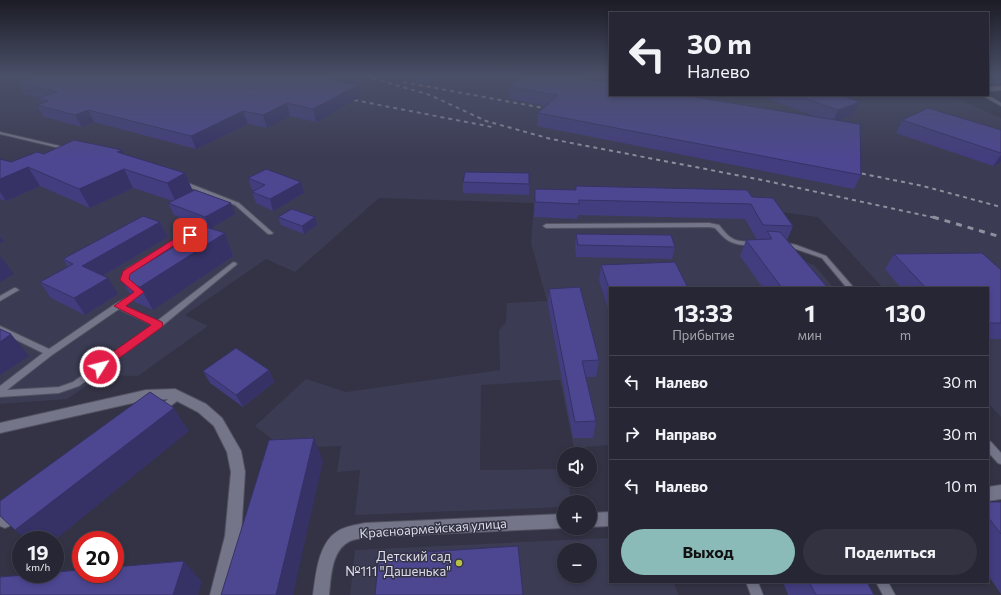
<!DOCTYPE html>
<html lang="ru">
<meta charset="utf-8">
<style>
:root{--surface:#262634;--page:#323240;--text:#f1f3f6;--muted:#a4a5ac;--line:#42434f;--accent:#8bbbb9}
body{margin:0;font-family:Commissioner,sans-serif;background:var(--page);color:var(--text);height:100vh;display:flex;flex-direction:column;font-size:15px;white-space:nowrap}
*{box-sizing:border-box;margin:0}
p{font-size:13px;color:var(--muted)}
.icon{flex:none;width:22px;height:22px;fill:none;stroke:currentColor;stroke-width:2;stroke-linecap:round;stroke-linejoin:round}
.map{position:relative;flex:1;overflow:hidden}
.drawer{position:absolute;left:609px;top:287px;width:380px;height:296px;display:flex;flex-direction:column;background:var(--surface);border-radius:0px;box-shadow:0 2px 6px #0003,0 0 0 1px var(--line)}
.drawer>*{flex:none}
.guide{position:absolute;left:609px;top:12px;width:380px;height:84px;border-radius:0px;box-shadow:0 2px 6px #0003,0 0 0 1px var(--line);background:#262634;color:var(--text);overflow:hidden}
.controls{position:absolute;left:557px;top:447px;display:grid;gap:8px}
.controls a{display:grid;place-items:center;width:40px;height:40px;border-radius:50%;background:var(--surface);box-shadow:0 2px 6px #0003,0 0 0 1px var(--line);font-size:20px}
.speed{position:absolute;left:12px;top:531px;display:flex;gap:8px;font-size:20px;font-weight:700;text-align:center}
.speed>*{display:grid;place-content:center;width:52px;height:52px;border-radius:50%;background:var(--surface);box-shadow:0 2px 6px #0003,0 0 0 1px var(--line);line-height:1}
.speed small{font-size:10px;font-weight:400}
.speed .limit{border:6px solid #d22;background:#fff;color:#111}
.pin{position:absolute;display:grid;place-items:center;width:34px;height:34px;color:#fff;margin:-17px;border-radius:8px;box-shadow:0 2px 6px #0006}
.me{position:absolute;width:44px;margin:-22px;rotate:54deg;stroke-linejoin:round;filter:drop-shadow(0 0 3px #0008)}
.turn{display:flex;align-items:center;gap:14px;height:84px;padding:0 12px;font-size:18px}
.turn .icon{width:52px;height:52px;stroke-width:2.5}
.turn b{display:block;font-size:28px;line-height:34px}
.eta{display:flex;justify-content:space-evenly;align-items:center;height:68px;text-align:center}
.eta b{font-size:24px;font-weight:700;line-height:28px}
.action{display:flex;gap:8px;margin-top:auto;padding:8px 12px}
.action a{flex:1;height:46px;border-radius:24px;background:var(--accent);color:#111;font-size:16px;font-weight:700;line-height:46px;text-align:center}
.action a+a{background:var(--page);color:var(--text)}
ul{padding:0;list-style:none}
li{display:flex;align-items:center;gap:12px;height:52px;padding:0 12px;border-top:1px solid var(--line)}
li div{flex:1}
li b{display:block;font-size:15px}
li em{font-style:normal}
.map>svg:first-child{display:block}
</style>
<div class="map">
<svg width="1001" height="595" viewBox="0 0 1001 595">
<rect width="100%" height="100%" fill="#333345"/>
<path fill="#3b3b53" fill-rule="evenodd" d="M 0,76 L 610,76 L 610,95 L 949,95 L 1001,118 L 1001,417 L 988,403 L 988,288 L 883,288 L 818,217 L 781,212 L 768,213 L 801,260 L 814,265 L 834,288 L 610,288 L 610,445 L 574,448 L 560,380 L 481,385 L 480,470 L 564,469 L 564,480 L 568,480 L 571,502 L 564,502 L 564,507 L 355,515 L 360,470 L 337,472 L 341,446 L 283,448 L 255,426 L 306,379 L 346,392 L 500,370 L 499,330 L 506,322 L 507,303 L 547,301 L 531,243 L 534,203 L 379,198 L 295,272 L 266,259 L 185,315 L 208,326 L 138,376 L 103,375 L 67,399 L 0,404 Z
M 610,538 L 610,582 L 674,582 L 678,595 L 350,595 L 355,550 ZM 564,550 L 590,550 L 590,576 L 564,576 Z"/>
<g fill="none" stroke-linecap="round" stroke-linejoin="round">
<g stroke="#515160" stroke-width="2">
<path id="lane" d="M 507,76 L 518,76 L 531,79 L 529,80 Z
M 982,95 L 987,95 L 1001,103 L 1001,106 Z
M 0,132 L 68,148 L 70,149 L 68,150 L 0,134 Z
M 183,181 L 239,203 L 273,233 L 272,234 L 268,234 L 235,205 L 181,184 L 180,183 Z
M 709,223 L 719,225 C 725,232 730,240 740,241 C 746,242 751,241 756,244 C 752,247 749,246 744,245 C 729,244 724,238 715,228 L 709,227 L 546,228 L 543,226 L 546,224 Z
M 192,233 L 204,239 L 201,241 L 191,237 L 185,238 L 131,271 L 127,278 L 133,285 L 132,287 L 128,287 L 121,278 L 126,269 L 181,236 Z
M 783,242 L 796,245 L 826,256 L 854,288 L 847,288 L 822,258 L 793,248 L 781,245 L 780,244 L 781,243 Z
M 234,262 L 236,263 L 237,264 L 236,265 L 161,327 L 79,386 L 59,393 L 0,397 L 0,386 L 43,353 L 0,332 L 0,326 L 49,349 L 115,304 L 140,290 L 142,290 L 143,292 L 142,294 L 124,306 L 157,321 L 232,263 ZM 119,309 L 152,325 L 73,382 L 59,387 L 7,390 L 52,355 Z
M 14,288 L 16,288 L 19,290 L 0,301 L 0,296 Z
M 178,393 L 181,394 L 182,396 L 181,398 L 164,411 L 161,413 L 158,411 L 157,409 L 158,407 L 175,394 Z
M 988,441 L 991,442 L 1001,453 L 1001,464 L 998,463 L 988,452 Z
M 14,513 L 18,514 L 19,518 L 18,522 L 5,528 L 0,526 L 0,516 L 4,518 Z
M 746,582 L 758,582 L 763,595 L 751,595 Z
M 876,582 L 888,582 L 895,595 L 883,595 Z"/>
</g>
<g stroke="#515160" stroke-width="2">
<path id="street" d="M 1001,86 L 1001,90 L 988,91 L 988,87 Z
M 175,389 L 206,404 L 222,418 L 241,451 L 245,472 L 241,536 L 226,595 L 210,595 L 225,536 L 231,472 L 227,452 L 214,426 L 198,412 L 173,399 L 146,400 L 0,433 L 0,423 L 146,390 Z
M 1001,485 L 1001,499 L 988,501 L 988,487 Z
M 610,512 L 610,526 L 590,527 L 590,513 Z
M 564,514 L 564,528 L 365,537 C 360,539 354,539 350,541 C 331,550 331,578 329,595 L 313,595 C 316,574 318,543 338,531 C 346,526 356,525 365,523 Z"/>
</g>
<use href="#lane" fill="#747589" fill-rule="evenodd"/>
<use href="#street" fill="#747589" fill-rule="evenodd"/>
<path stroke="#8f8f9e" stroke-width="2" stroke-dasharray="4 4" stroke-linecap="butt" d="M 365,76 L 430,95 L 486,121 L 551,139 L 762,180 L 936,218
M 403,82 L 554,110
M 354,100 L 492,127
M 854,172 L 923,186 L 1001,207"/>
<path stroke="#8f8f9e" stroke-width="3" stroke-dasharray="6 6" stroke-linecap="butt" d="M 933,217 L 1001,237"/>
</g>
<path fill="#423d7e" d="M 35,76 L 364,76 L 350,84 L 358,85 L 360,97 L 316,122 L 290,116 L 267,128 L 248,124 L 196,149 L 94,122 L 82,127 L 44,117 L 37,105 L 41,103 L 38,98 L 39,98 L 24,94 L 18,82 L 35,77 Z
M 387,76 L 442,76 L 430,84 Z
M 523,76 L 579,76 L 577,78 L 820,118 L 758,95 L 840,95 L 860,102 L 854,114 L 837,121 L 861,175 L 854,189 L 537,126 L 538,113 L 546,106 L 509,99 L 509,87 Z
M 988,76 L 1001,76 L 1001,83 L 1000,83 L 999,84 L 988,84 Z
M 902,120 L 1001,130 L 1001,162 L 993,166 L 896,133 Z
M 122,150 L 124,155 L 185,173 L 193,191 L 235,214 L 210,229 L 225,233 L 233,256 L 153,310 L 135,302 L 121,279 L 206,228 L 174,215 L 168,203 L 173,201 L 133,188 L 90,208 L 40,186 L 6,201 L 0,199 L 0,159 L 11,162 L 44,154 Z
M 529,173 L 529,195 L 463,193 L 463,182 Z
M 248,178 L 304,193 L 273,211 L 256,203 L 252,192 L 255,191 L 252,190 Z
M 576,186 L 752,197 L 793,226 L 787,240 L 828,288 L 763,288 L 740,256 L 746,240 L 757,240 L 745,219 L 578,215 L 577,219 L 534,217 L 535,189 L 576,190 Z
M 278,217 L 317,225 L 304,234 L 281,225 Z
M 160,222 L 168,237 L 103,276 L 118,294 L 85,315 L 51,298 L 40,282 L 68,267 L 63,259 Z
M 576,234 L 675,247 L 672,259 L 576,257 L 575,246 Z
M 894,254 L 1001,270 L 1001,339 L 988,339 L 988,288 L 901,288 L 885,269 Z
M 601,265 L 610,288 L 610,315 L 599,280 Z
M 549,289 L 599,360 L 596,377 L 586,377 L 596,421 L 593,438 L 573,438 L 548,305 Z
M 269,370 L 274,382 L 243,407 L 210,383 L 203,371 Z
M 988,502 L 1001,502 L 1001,594 L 988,575 Z
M 783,582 L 867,582 L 874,595 L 788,595 Z"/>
<path fill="#363266" d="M 340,76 L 364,76 L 334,92 L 332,80 Z
M 429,76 L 442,76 L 430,84 Z
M 358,85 L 360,97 L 316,122 L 313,109 Z
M 860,102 L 854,114 L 833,123 L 838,110 Z
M 287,103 L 290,116 L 267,128 L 263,115 Z
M 88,110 L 94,122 L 82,127 L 75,115 Z
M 243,111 L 248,124 L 196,149 L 191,136 Z
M 122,150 L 131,168 L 117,152 Z
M 1001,155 L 1001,162 L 993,166 Z
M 28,167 L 40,186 L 6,201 L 0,192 L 0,179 Z
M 124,169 L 133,188 L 90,208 L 79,189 Z
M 185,173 L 193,192 L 176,202 L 167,183 Z
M 301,182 L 304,193 L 273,211 L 270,199 Z
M 231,203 L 235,214 L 210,229 L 205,217 Z
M 315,217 L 317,225 L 304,234 L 302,226 Z
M 160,222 L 168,237 L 92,282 L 82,266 Z
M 225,233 L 233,256 L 153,310 L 140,287 Z
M 0,236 L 4,241 L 0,243 Z
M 0,256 L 14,274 L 0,282 Z
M 108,278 L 118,294 L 85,315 L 74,298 Z
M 11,334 L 29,356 L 0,375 L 0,342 Z
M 269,370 L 274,382 L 243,407 L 236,395 Z
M 174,408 L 189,431 L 55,540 L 27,540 L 15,530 Z
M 314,438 L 323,461 L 293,595 L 276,595 Z
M 184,561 L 202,582 L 198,595 L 173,595 Z"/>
<path fill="#4d4792" stroke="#363266" d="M 37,76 L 340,76 L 332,80 L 358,85 L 313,109 L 287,103 L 263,115 L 243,111 L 191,136 L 88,110 L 75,115 L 37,105 L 48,101 L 38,98 L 57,92 L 18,82 Z
M 523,76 L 569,76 L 610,83 L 610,95 L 682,95 L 860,124 L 861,175 L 538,113 L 558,95 L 509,87 Z
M 988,76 L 1001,76 L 1001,77 L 988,77 Z
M 796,95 L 840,95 L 860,102 L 838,110 Z
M 928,108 L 1001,130 L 1001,153 L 902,120 Z
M 74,140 L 122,150 L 117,152 L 185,173 L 167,183 L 124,169 L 79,189 L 28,167 L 0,179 L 0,159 L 11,162 L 37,152 L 44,154 Z
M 266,169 L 301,182 L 270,199 L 252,192 L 265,185 L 248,178 Z
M 465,172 L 529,173 L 529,184 L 463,182 Z
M 576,186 L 747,190 L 752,197 L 773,198 L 793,226 L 763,225 L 751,204 L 579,200 L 579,204 L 535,202 L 535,189 L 576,190 Z
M 195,190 L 231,203 L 205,217 L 168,203 Z
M 292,209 L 315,217 L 302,226 L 278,217 Z
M 143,216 L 160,222 L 82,266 L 108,278 L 74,298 L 40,282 L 73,264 L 63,259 Z
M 206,227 L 225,233 L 140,287 L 121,279 Z
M 767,231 L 780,232 L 828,288 L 782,288 L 746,240 L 772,239 Z
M 576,234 L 671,235 L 675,247 L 578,245 Z
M 982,253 L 1001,270 L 1001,323 L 988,323 L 988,288 L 926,288 L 894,254 Z
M 675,262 L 688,288 L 610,288 L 610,291 L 601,265 Z
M 580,287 L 599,360 L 582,361 L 596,421 L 575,422 L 549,289 Z
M 0,329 L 11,334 L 0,342 Z
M 236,348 L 269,370 L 236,395 L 203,371 Z
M 150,392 L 174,408 L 15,530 L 0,516 L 0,501 Z
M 314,438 L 276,595 L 221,595 L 269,440 Z
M 988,502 L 1001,502 L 1001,534 L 988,517 Z
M 518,546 L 523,595 L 375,595 L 379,555 Z
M 184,561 L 173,595 L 0,595 L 0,577 L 37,574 L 55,574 L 55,572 L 81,570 L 81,574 L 115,574 L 115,567 Z
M 809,582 L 867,582 L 874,595 L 816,595 Z"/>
<linearGradient id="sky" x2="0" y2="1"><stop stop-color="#1c1c26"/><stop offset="0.48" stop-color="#4a5068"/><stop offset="1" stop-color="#4a5068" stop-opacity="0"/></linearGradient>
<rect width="1001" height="159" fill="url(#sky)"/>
<path fill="#e11d48" stroke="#92132f" d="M 190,233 L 193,234 L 193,237 L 184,239 L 130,274 L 129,279 L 144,292 L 126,306 L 162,322 L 163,325 L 162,327 L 104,369 L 96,369 L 95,367 L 96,364 L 151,325 L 114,306 L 134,292 L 120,280 L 123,271 L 179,236 Z"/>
<circle fill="#b8c147" stroke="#333345" stroke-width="1.5" cx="459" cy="563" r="4"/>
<g text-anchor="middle" stroke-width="3" stroke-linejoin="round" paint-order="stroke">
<g font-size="13" fill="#dcdde8" stroke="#333345">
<text transform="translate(433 528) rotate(-4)" y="5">Красноармейская улица</text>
</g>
<g font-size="13" fill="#dcdde8" stroke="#333345" text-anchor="end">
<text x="451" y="561">Детский сад<tspan x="451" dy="15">№111 "Дашенька"</tspan></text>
</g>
</g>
</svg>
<div class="controls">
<a><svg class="icon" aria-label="sound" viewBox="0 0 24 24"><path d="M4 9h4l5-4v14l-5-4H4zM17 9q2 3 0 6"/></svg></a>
<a>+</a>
<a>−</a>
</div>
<div class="speed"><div>19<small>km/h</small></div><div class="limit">20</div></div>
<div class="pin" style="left:190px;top:235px;background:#d93025"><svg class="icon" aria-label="arrive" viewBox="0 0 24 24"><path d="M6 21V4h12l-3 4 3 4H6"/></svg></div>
<svg class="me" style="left:100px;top:367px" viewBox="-20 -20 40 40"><circle r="17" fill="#e11d48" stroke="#fff" stroke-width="3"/><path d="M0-11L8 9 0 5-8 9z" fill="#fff"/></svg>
<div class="guide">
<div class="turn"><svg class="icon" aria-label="left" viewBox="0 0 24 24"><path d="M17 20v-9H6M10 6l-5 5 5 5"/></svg><div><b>30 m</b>Налево</div></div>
</div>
<section class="drawer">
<div class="eta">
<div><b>13:33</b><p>Прибытие</p></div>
<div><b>1</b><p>мин</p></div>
<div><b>130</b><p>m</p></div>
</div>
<ul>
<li><svg class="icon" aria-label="left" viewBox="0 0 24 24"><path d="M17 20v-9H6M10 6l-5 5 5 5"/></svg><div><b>Налево</b></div><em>30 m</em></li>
<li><svg class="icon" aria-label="right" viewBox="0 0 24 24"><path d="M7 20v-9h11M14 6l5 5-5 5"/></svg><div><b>Направо</b></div><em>30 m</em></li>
<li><svg class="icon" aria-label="left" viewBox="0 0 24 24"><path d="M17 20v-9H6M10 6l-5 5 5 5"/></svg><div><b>Налево</b></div><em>10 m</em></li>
</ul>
<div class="action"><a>Выход</a><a>Поделиться</a></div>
</section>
</div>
